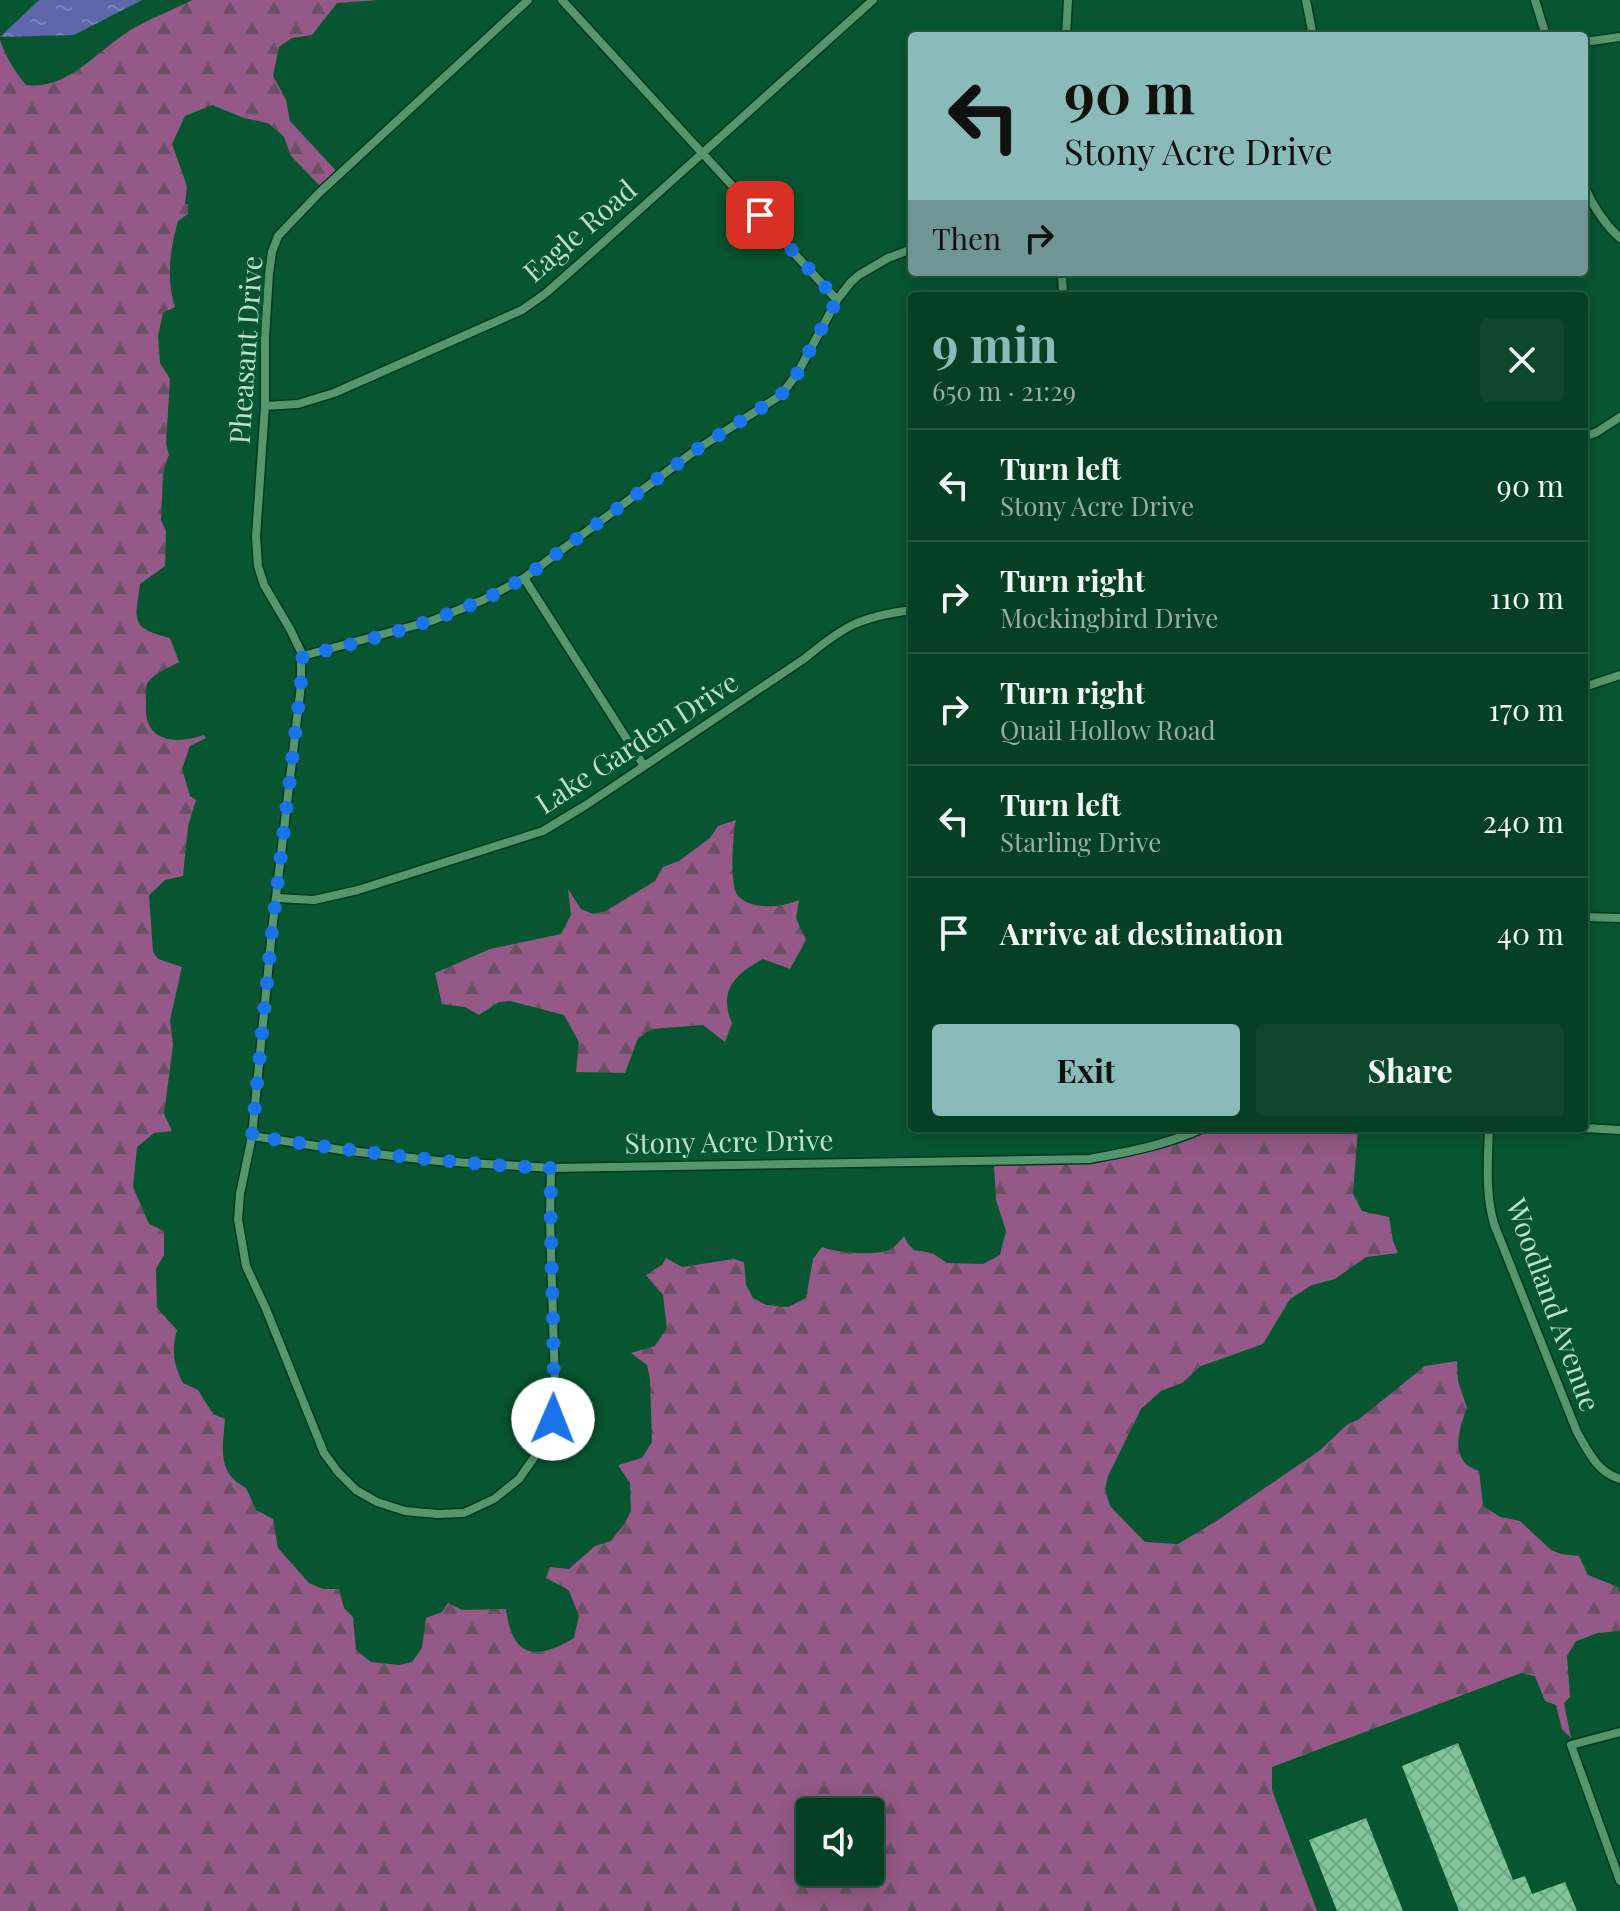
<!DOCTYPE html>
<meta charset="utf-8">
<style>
:root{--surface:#054025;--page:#0e472d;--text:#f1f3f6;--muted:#97afa7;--line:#265942;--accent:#8bbbb9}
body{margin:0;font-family:"Playfair Display",serif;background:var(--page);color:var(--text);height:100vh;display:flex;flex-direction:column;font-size:30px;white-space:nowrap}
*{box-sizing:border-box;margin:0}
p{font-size:26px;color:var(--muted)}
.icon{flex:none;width:44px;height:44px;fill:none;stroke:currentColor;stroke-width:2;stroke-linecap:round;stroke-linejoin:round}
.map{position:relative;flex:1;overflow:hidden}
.panel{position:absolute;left:908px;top:292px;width:680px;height:840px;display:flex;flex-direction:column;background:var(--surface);border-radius:8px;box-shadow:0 4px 20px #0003,0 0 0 2px var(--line)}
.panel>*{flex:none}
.banner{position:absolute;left:908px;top:32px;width:680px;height:244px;border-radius:8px;box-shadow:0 4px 20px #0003,0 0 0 2px var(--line);background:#8bbbb9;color:#111;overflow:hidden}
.controls{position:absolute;left:796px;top:1798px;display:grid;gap:16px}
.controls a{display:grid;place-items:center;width:88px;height:88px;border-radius:8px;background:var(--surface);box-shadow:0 4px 20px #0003,0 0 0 2px var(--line);font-size:40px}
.pin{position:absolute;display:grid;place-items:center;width:68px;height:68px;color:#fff;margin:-34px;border-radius:16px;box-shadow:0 4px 12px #0006}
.me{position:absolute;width:88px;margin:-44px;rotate:1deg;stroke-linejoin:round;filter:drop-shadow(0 0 6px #0008)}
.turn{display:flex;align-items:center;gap:28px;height:168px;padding:0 24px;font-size:36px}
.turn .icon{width:104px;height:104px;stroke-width:2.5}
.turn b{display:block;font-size:56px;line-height:68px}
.then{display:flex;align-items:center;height:76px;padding:0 24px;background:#0003;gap:16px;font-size:30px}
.round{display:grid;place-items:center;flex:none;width:84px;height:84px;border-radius:8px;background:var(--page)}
.head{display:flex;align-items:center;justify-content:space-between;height:136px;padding:0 24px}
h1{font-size:48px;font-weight:700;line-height:60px;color:var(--accent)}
.cta{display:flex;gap:16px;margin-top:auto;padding:16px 24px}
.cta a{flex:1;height:92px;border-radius:8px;background:var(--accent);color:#111;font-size:32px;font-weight:700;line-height:92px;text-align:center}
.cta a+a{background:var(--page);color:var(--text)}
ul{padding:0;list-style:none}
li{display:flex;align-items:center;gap:24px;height:112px;padding:0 24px;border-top:2px solid var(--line)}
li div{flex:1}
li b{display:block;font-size:30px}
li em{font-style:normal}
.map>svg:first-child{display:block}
</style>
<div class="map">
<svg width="1620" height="1911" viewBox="0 0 1620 1911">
<defs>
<pattern id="forest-firs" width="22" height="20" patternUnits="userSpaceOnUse" patternTransform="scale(2)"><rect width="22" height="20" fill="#945986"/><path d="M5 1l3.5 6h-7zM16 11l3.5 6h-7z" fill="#6b4f65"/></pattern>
<pattern id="water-ripples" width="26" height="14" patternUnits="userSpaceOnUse" patternTransform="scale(2)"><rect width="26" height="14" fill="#5d67a9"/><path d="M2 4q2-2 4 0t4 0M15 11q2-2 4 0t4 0" fill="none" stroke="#7a84b7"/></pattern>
<pattern id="building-cross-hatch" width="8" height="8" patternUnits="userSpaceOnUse" patternTransform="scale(2)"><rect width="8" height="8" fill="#81c69a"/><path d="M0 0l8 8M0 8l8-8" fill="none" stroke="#6fa582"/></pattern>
</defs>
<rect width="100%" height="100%" fill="#075631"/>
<path fill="url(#forest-firs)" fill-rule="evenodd" d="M 193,0 L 379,0 L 337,3 L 312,35 L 292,38 L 279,47 L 273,76 L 286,100 L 290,121 L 339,174 L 322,188 L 291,156 L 284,137 L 268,123 L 244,118 L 212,105 L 185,116 L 172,144 L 187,186 L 185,204 L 188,204 L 188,214 L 178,221 C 170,249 166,279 175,307 L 163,313 L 158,336 L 160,363 L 170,379 L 166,444 L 169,455 L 166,462 L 163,475 L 161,520 L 166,531 L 165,566 L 140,584 C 135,621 130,628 170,638 L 179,662 C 170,667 152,674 147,684 C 145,689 146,698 146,704 C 143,742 176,745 204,735 L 206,738 L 190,746 L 182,769 L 190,796 L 196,800 L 188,826 L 183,876 L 165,880 L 149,895 L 153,952 L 158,959 L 182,967 L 170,1020 L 173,1045 L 164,1114 L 172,1131 L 154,1133 L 137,1147 L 133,1187 L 149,1224 L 164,1231 L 164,1255 L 156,1269 L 157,1308 L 177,1330 C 171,1350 174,1366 183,1383 L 198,1390 L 213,1414 L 225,1419 C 223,1447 216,1473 246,1488 L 256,1510 L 273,1519 L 278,1548 L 309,1583 L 323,1589 L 339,1589 L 344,1608 L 353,1617 L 356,1650 L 371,1662 L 399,1665 L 412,1662 L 422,1648 L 426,1618 L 442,1612 L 448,1603 L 462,1610 L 506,1609 C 512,1658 536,1661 574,1638 L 579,1616 L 569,1591 L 565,1588 L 546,1578 L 550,1567 L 569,1569 L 595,1546 L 611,1541 L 625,1523 L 631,1511 L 630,1483 L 618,1465 L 642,1458 L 652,1442 L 650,1379 L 647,1365 L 631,1353 L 655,1346 L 667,1328 L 663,1295 L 646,1275 L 662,1265 L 666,1258 L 682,1267 L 734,1259 L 744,1262 L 746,1285 L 753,1298 L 766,1305 L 788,1307 L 806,1298 L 813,1259 L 822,1247 C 836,1253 875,1256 889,1250 C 895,1247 900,1241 904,1236 L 908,1244 L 914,1250 L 932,1253 L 947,1263 L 983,1264 L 1000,1255 L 1006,1231 L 996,1200 L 994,1165 L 998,1161 L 1094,1160 L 1190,1136 L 1209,1128 L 1358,1128 L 1353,1194 L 1362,1211 L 1389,1217 L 1393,1241 L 1398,1253 L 1366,1257 L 1335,1279 L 1312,1285 L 1290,1299 L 1263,1344 L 1201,1366 L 1182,1383 L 1161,1391 L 1141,1409 L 1108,1476 L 1105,1489 L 1110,1506 L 1145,1542 L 1178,1544 L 1215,1522 L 1319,1451 L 1348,1424 L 1358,1420 L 1425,1366 L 1457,1361 L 1458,1381 L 1467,1408 C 1461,1424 1451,1450 1467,1465 C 1468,1466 1478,1471 1479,1471 L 1483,1506 L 1500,1517 L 1520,1521 L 1551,1550 L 1561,1554 L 1579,1556 L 1588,1575 L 1618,1587 L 1620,1592 L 1620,1631 L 1598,1633 L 1576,1641 L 1567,1656 L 1570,1697 L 1564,1703 L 1571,1738 L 1562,1729 L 1556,1705 L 1545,1701 L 1535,1676 L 1521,1673 L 1272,1767 L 1272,1790 L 1317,1911 L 0,1911 L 0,40 C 4,53 14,71 26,85 C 70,91 100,46 136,27 C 154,17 174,9 193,0 ZM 810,1812 L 870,1812 L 870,1872 L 810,1872 Z
M 736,820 C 733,834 729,885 738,896 C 752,911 783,907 799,900 L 796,918 L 806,940 L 790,969 L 763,959 C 735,974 718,991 732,1023 L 725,1042 L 703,1025 L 652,1029 L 638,1038 L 625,1073 L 576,1072 L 579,1042 L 564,1015 L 510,1001 L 499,1002 L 479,1015 L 465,1007 L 442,1004 L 435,973 L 490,949 L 561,934 L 571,915 L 568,889 L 581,909 L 593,914 L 606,911 L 655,881 L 663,867 L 679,861 L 710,838 L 718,826 Z"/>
<path fill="url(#water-ripples)" d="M 39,0 L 142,0 L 74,35 L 0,37 Z"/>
<path fill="url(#building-cross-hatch)" d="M 1458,1743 L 1513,1880 L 1525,1876 L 1532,1894 L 1565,1882 L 1577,1911 L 1459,1911 L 1402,1766 Z
M 1366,1818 L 1403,1911 L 1337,1911 L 1309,1840 Z"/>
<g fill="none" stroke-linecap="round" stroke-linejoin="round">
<g stroke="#00381d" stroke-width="11">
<path id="minor" d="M 562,0 L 837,300
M 1306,0 L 1313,36
M 1535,0 L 1546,36
M 1066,36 L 1068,0
M 1584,42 L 1620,37
M 1584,186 C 1593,206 1603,223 1620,238
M 1062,272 L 1063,296
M 265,406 L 298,404 L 334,393 L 522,310 L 546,293 L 588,256 L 873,0
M 1584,437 L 1597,432 L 1620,417
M 524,578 L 644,766
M 303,656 L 301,663 L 301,685 L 272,931 L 252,1136 L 240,1194 L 238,1219 L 246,1266 L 266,1309 L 324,1453 L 338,1472 L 356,1490 L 377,1502 L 405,1511 L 437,1514 L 464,1513 L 494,1499 L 519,1479 L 540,1449 L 553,1419 L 555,1386 L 550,1219 L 551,1168
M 303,656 L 290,629 L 264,585 L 258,566 L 256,537 L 265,406 L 265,337 L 269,274 L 272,252 L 278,236 L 319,193 L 528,0
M 303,656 L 431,621 L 483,600 L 524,578 L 696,450 L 781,395 L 797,374 L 837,300 L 851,282 L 859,275 L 888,258 L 912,249
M 1584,687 L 1620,675
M 277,898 L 314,900 L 358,890 L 543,831 L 586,805 L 804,659 C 844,626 859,617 912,610
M 1584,917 L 1620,918
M 1489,1128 C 1488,1161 1485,1192 1494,1224 L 1577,1432 C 1588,1451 1597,1472 1620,1479
M 1584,1128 L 1620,1130
M 252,1136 L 342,1150 L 438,1161 L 551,1168 L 1089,1159 C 1128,1152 1166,1145 1203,1128
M 1620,1732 L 1571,1745 L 1620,1881"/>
</g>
<use href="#minor" stroke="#54976e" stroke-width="8"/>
</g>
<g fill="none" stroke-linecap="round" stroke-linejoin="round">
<path stroke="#1a73e8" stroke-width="14" stroke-dasharray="0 25.2" d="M 553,1419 C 556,1335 549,1252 551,1168 C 450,1164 351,1151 252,1136 L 272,931 L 301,685 L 301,663 L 303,656 C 363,642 423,626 480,601 C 495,595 509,586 524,578 L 696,450 L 781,395 L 797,374 L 837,300 L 760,215"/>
</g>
<g text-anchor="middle" stroke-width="8" stroke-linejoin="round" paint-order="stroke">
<g font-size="28" fill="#bee0c9" stroke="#075631">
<text transform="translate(580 231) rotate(-41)" y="10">Eagle Road</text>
<text transform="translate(246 350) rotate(-86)" y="10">Pheasant Drive</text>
<text transform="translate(637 743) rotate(-33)" y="10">Lake Garden Drive</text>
<text transform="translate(729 1142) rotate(-1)" y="10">Stony Acre Drive</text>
<text transform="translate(1553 1305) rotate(70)" y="10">Woodland Avenue</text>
</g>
</g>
</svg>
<div class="controls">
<a><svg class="icon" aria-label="sound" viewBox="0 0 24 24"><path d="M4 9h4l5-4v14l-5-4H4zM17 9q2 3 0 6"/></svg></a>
</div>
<div class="pin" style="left:760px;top:215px;background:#d93025"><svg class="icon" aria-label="arrive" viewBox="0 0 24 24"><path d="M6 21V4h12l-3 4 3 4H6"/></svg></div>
<svg class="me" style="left:553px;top:1419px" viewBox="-20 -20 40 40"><circle r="19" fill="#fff"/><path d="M0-13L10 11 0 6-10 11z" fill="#1a73e8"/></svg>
<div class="banner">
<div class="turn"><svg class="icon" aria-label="left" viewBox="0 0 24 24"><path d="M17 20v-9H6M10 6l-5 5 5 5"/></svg><div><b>90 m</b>Stony Acre Drive</div></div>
<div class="then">Then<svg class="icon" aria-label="right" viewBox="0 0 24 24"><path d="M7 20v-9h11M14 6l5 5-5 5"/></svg></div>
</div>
<section class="panel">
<div class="head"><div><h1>9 min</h1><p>650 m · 21:29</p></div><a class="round"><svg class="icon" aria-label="close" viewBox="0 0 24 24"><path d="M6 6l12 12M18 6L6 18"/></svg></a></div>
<ul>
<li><svg class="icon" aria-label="left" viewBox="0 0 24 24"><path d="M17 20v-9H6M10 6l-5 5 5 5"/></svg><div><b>Turn left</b><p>Stony Acre Drive</p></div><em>90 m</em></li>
<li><svg class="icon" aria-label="right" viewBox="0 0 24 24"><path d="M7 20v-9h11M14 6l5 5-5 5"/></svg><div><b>Turn right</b><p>Mockingbird Drive</p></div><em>110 m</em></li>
<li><svg class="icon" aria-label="right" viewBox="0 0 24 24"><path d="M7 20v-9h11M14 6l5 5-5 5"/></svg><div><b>Turn right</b><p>Quail Hollow Road</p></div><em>170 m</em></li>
<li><svg class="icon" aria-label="left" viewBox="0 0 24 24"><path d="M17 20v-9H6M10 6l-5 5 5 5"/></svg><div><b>Turn left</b><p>Starling Drive</p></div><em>240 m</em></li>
<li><svg class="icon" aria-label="arrive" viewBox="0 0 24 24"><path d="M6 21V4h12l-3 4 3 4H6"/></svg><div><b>Arrive at destination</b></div><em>40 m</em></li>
</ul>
<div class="cta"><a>Exit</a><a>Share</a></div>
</section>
</div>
